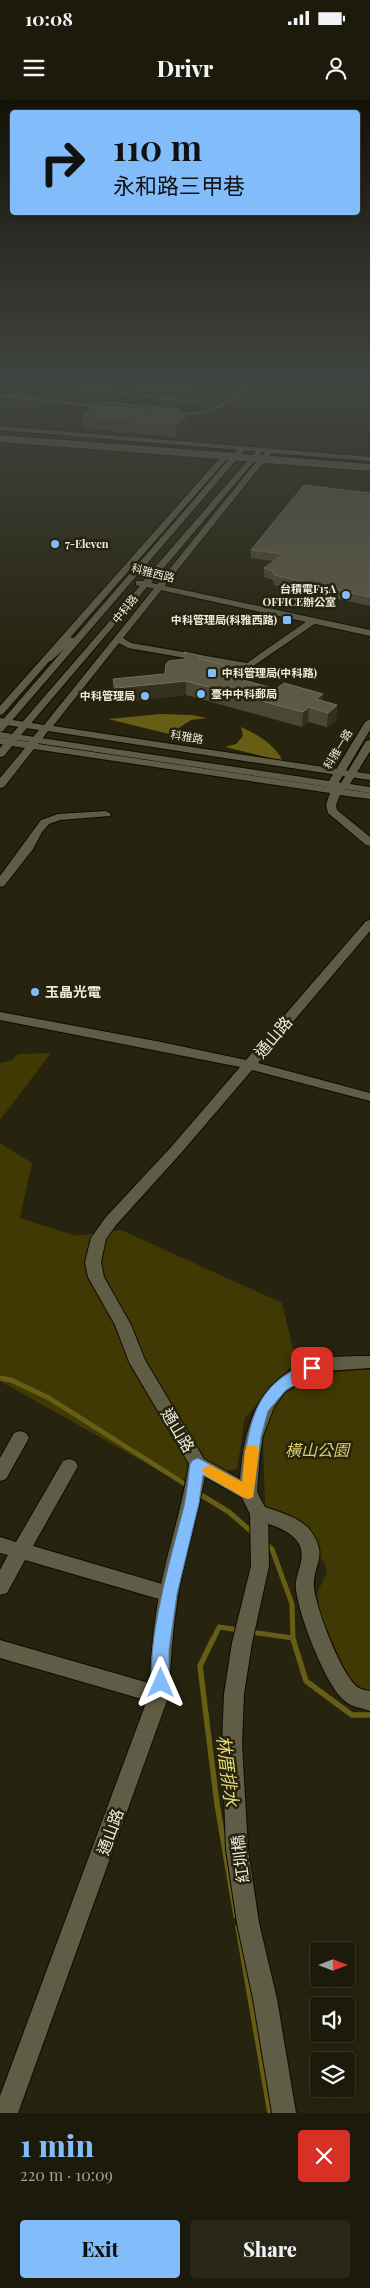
<!DOCTYPE html>
<meta charset="utf-8">
<style>
:root{--surface:#1c1a0a;--page:#292718;--text:#f1f3f6;--muted:#a0a19c;--line:#3a382b;--accent:#82bcfa}
body{margin:0;font-family:"Playfair Display","Noto Sans TC",serif;background:var(--page);color:var(--text);height:100vh;display:flex;flex-direction:column;font-size:19px;white-space:nowrap}
*{box-sizing:border-box;margin:0}
p{font-size:16px;color:var(--muted)}
.icon{flex:none;width:28px;height:28px;fill:none;stroke:currentColor;stroke-width:2;stroke-linecap:round;stroke-linejoin:round}
.map{position:relative;height:2013px;overflow:hidden}
.panel{display:flex;flex-direction:column;background:var(--surface);flex:1}
.panel>*{flex:none}
.hud{position:absolute;left:10px;top:10px;width:350px;height:105px;border-radius:5px;box-shadow:0 2px 12px #0003,0 0 0 1px var(--line);background:#82bcfa;color:#111;overflow:hidden}
.needle{width:32px;rotate:90deg}
.buttons{position:absolute;left:310px;top:1842px;display:grid;gap:10px}
.buttons a{display:grid;place-items:center;width:45px;height:45px;border-radius:5px;background:var(--surface);box-shadow:0 2px 12px #0003,0 0 0 1px var(--line);font-size:25px}
.pin{position:absolute;display:grid;place-items:center;width:42px;height:42px;color:#fff;margin:-21px;border-radius:10px;box-shadow:0 2px 8px #0006}
.me{position:absolute;width:55px;margin:-28px;rotate:0deg;stroke-linejoin:round;filter:drop-shadow(0 0 4px #0008)}
.turn{display:flex;align-items:center;gap:18px;height:105px;padding:0 20px;font-size:22px}
.turn .icon{width:65px;height:65px;stroke-width:2.5}
.turn b{display:block;font-size:35px;line-height:42px}
.round{display:grid;place-items:center;flex:none;width:52px;height:52px;border-radius:5px;background:var(--page)}
.summary{display:flex;align-items:center;justify-content:space-between;height:85px;padding:0 20px}
h1{font-size:30px;font-weight:800;line-height:38px;color:var(--accent)}
.action{display:flex;gap:10px;margin-top:auto;padding:10px 20px}
.action a{flex:1;height:58px;border-radius:5px;background:var(--accent);color:#111;font-size:20px;font-weight:800;line-height:58px;text-align:center}
.action a+a{background:var(--page);color:var(--text)}
.status{display:flex;justify-content:space-between;align-items:center;height:35px;padding:0 25px;background:var(--surface);direction:ltr}
.status svg{height:14px;fill:currentColor}
header{display:flex;justify-content:space-between;align-items:center;height:65px;padding:0 20px;background:var(--surface);font-size:22px;font-weight:800}
.map>svg:first-child{display:block}
</style>
<div class="status"><b>10:08</b><svg viewBox="0 0 49 12"><path d="M0 12V9h3v3zM5 12V6h3v6zM10 12V3h3v9zM15 12V0h3v12zM26 1h20v11H26zM47 4h2v5h-2z"/></svg></div>
<header><svg class="icon" aria-label="menu" viewBox="0 0 24 24"><path d="M4 6h16M4 12h16M4 18h16"/></svg>Drivr<svg class="icon" aria-label="person" viewBox="0 0 24 24"><circle cx="12" cy="8" r="4"/><path d="M4 21q1-7 8-7t8 7"/></svg></header>
<div class="map">
<svg width="370" height="2013" viewBox="0 0 370 2013">
<rect width="100%" height="100%" fill="#26230e"/>
<path fill="#403903" d="M 51,953 L 0,1020 L 0,963 L 11,961 L 18,954 Z
M 0,1043 L 32,1063 L 20,1118 L 76,1136 L 121,1130 L 282,1203 L 296,1261 L 245,1318 L 237,1369 L 176,1380 L 0,1281 Z
M 355,1270 L 370,1270 L 370,1595 L 347,1576 L 320,1513 L 317,1493 L 327,1473 L 326,1467 L 310,1436 L 265,1408 L 262,1309 L 282,1295 L 321,1274 Z"/>
<path fill="#675d15" d="M 160,614 L 192,615 L 207,618 L 191,620 L 177,629 L 177,636 L 108,619 Z
M 241,627 C 258,635 273,643 283,661 L 225,647 L 236,644 L 243,636 Z"/>
<g fill="none" stroke-linecap="round" stroke-linejoin="round">
<path stroke="#675d15" stroke-width="5" d="M 0,1278 L 11,1280 L 49,1298 L 188,1386
M 198,1393 L 229,1412 L 253,1433
M 266,1444 L 272,1449 L 292,1504 L 293,1538
M 251,1532 L 293,1538 L 294,1540
M 213,1540 L 219,1527 L 239,1530"/>
<path stroke="#675d15" stroke-width="5.5" d="M 213,1539 L 200,1566 L 217,1704 L 236,1816
M 293,1539 L 306,1581 L 352,1615 L 370,1615
M 238,1827 L 270,2013"/>
<g stroke="#0f0c00" stroke-width="2">
<path id="minor" d="M 30,284 L 49,284 L 191,299 L 205,296 L 208,298 L 203,301 L 191,303 Z
M 242,284 L 248,284 C 225,313 206,317 170,315 L 167,313 L 170,311 L 100,303 L 103,301 L 179,308 L 182,310 L 180,312 C 207,313 224,305 242,284 Z
M 0,293 L 111,306 L 114,308 L 111,310 L 0,297 Z
M 0,326 L 370,357 L 370,361 L 271,353 L 267,359 L 370,367 L 370,371 L 263,363 L 123,538 L 131,543 L 247,563 L 310,519 L 316,519 L 316,523 L 249,569 L 128,548 L 119,543 L 53,626 L 370,674 L 370,680 L 48,631 L 38,644 L 370,693 L 370,699 L 340,695 L 336,705 L 337,710 L 370,737 L 370,746 L 366,745 L 328,713 L 326,705 L 330,693 L 34,649 L 4,687 L 0,688 L 0,678 L 25,648 L 0,644 L 0,638 L 29,642 L 39,630 L 0,624 L 0,618 L 44,625 L 256,362 L 226,360 L 3,614 L 0,615 L 0,606 L 219,359 L 0,342 L 0,338 L 223,355 L 227,353 L 230,356 L 260,358 L 265,352 L 0,330 Z
M 106,711 L 111,714 L 110,716 L 60,720 L 49,724 L 42,732 L 33,749 L 4,786 L 0,787 L 0,776 L 41,720 L 58,714 Z
M 370,820 L 370,831 L 258,963 L 370,993 L 370,1001 L 252,970 L 182,1052 L 116,1125 L 106,1139 L 101,1162 L 104,1177 L 131,1225 L 145,1260 L 204,1359 L 240,1379 C 244,1324 260,1273 320,1259 C 337,1256 353,1256 370,1256 L 370,1268 L 326,1271 L 299,1282 L 284,1293 L 274,1307 L 263,1336 L 260,1354 L 257,1392 L 268,1413 L 269,1466 L 252,1543 L 244,1594 L 242,1644 L 248,1749 L 259,1823 L 277,1899 L 296,2013 L 272,2013 L 253,1899 L 237,1823 L 226,1749 L 222,1644 L 224,1594 L 232,1543 L 251,1466 L 250,1414 L 242,1398 L 192,1369 L 129,1262 L 115,1225 L 88,1177 L 85,1162 L 91,1138 L 106,1117 L 172,1046 L 240,967 L 0,920 L 0,912 L 161,942 L 246,960 L 366,821 Z
M 20,1331 L 26,1333 L 29,1338 L 6,1379 L 0,1381 L 0,1358 L 14,1333 Z
M 69,1359 L 75,1361 L 78,1366 L 33,1446 L 176,1488 L 178,1494 L 176,1500 L 169,1502 L 25,1460 L 7,1493 L 0,1495 L 0,1470 L 8,1455 L 0,1453 L 0,1437 L 16,1442 L 63,1361 Z
M 0,1540 L 159,1586 L 166,1588 L 169,1595 L 166,1602 L 159,1604 L 0,1558 Z"/>
</g>
<g stroke="#0f0c00" stroke-width="2">
<path id="tertiary" d="M 0,335 L 235,353 L 243,346 L 246,348 L 242,354 L 252,355 L 261,347 L 264,349 L 259,355 L 370,364 L 370,368 L 256,359 L 151,483 L 370,530 L 370,536 L 147,487 L 21,635 L 329,681 L 365,622 L 370,619 L 370,630 L 339,682 L 341,683 L 366,641 L 370,640 L 370,651 L 350,684 L 370,687 L 370,693 L 345,689 L 336,693 L 332,692 L 329,687 L 17,640 L 4,656 L 0,657 L 0,648 L 7,639 L 0,638 L 0,632 L 12,634 L 140,486 L 136,485 L 136,481 L 143,481 L 249,359 L 238,358 L 3,631 L 0,632 L 0,623 L 65,548 L 51,561 L 45,561 L 45,557 L 67,537 L 74,538 L 231,357 L 0,339 Z
M 198,1357 L 204,1359 L 207,1364 C 200,1409 186,1451 178,1495 C 173,1529 170,1562 169,1595 L 18,2013 L 0,2013 L 0,1996 L 149,1595 C 151,1561 153,1528 159,1495 C 167,1451 182,1409 189,1364 L 192,1359 Z
M 259,1405 C 275,1411 299,1416 310,1430 C 330,1457 312,1464 314,1488 C 316,1508 342,1578 359,1588 C 362,1590 367,1590 370,1591 L 370,1611 C 362,1608 351,1607 345,1601 C 326,1587 298,1513 296,1489 C 294,1474 307,1460 299,1444 C 291,1429 267,1424 253,1418 L 250,1413 L 253,1408 Z"/>
</g>
<use href="#minor" fill="#605d46" fill-rule="evenodd"/>
<use href="#tertiary" fill="#605d46" fill-rule="evenodd"/>
</g>
<path fill="#4b4733" d="M 82,284 L 199,284 L 187,294 Z
M 188,313 L 188,325 L 176,337 L 83,328 L 82,316 Z
M 370,393 L 370,506 L 274,485 L 273,480 L 264,477 L 264,468 L 274,461 L 251,458 L 251,450 Z
M 184,552 L 202,556 L 202,559 L 246,581 L 337,605 L 336,620 L 327,627 L 308,622 L 302,627 L 186,595 L 116,603 L 113,594 L 113,579 L 165,574 L 184,559 Z"/>
<path fill="#35311c" d="M 192,284 L 199,284 L 187,294 L 187,288 Z
M 188,313 L 188,325 L 176,337 L 176,325 Z
M 246,571 L 245,585 L 236,578 Z
M 186,581 L 186,595 L 116,603 L 116,588 Z
M 323,594 L 322,608 L 316,599 Z
M 337,605 L 336,620 L 327,627 L 328,613 Z
M 309,607 L 308,622 L 302,627 L 303,612 Z"/>
<path fill="#5c5945" stroke="#73705d" d="M 145,284 L 192,284 L 187,288 Z
M 95,305 L 188,313 L 176,325 L 82,316 Z
M 304,385 L 370,393 L 370,497 L 274,475 L 273,471 L 264,468 L 284,454 L 251,450 Z
M 184,552 L 202,556 L 198,558 L 246,571 L 236,578 L 276,589 L 284,583 L 323,594 L 316,599 L 337,605 L 328,613 L 309,607 L 303,612 L 186,581 L 116,588 L 113,579 L 165,574 L 166,564 L 169,561 L 186,559 Z"/>
<linearGradient id="sky" x2="0" y2="1"><stop stop-color="#151308"/><stop offset="0.5" stop-color="#414541"/><stop offset="1" stop-color="#414541" stop-opacity="0"/></linearGradient>
<rect width="370" height="566" fill="url(#sky)"/>
<path fill="#82bcfa" stroke="#547aa2" d="M 312,1263 L 317,1264 L 319,1268 L 317,1272 L 286,1290 L 268,1311 L 261,1337 L 253,1397 L 248,1399 L 243,1397 L 203,1375 L 199,1403 L 177,1494 L 169,1550 L 169,1583 L 167,1589 L 161,1591 L 155,1589 C 141,1556 175,1443 184,1406 C 187,1392 188,1378 190,1364 L 193,1360 L 198,1358 L 242,1382 C 248,1327 252,1282 312,1263 Z"/>
<path fill="#f59e0b" d="M 252,1345 L 257,1346 L 259,1351 L 253,1397 L 248,1399 L 243,1397 L 205,1375 L 202,1371 L 205,1367 L 210,1365 L 242,1382 L 245,1351 L 247,1346 Z"/>
<g fill="#82bcfa" stroke="#26230e" stroke-width="2">
<circle cx="55" cy="444" r="5"/>
<circle cx="346" cy="495" r="5"/>
<rect x="282" y="515" width="10" height="10" rx="2.5"/>
<rect x="207" y="568" width="10" height="10" rx="2.5"/>
<circle cx="201" cy="594" r="5"/>
<circle cx="145" cy="596" r="5"/>
<circle cx="35" cy="892" r="5"/>
</g>
<g text-anchor="middle" stroke-width="5" stroke-linejoin="round" paint-order="stroke">
<g font-size="11" font-weight="bold" fill="#eceadd" stroke="#26230e" text-anchor="start">
<text x="65" y="448">7-Eleven</text>
<text x="336" y="493" text-anchor="end">台積電F15A<tspan x="336" dy="13">OFFICE辦公室</tspan></text>
<text x="277" y="524" text-anchor="end">中科管理局(科雅西路)</text>
<text x="222" y="577">中科管理局(中科路)</text>
<text x="211" y="598">臺中中科郵局</text>
<text x="135" y="600" text-anchor="end">中科管理局</text>
</g>
<g font-size="11" fill="#eceadd" stroke="#26230e">
<text transform="translate(153 473) rotate(14)" y="4">科雅西路</text>
<text transform="translate(125 509) rotate(-51)" y="4">中科路</text>
<text transform="translate(187 637) rotate(9)" y="4">科雅路</text>
<text transform="translate(338 649) rotate(-59)" y="4">科雅一路</text>
</g>
<g font-size="14" font-weight="bold" fill="#eceadd" stroke="#26230e" text-anchor="start">
<text x="45" y="897">玉晶光電</text>
</g>
<g font-size="16" fill="#eceadd" stroke="#26230e">
<text transform="translate(273 937) rotate(-50)" y="6">通山路</text>
<text transform="translate(178 1330) rotate(59)" y="6">通山路</text>
<text transform="translate(110 1732) rotate(-70)" y="6">通山路</text>
<text transform="translate(240 1759) rotate(-97)" y="6">紅圳橋</text>
</g>
<g font-size="16" font-style="italic" fill="#decf6e" stroke="#26230e">
<text x="317" y="1356">橫山公園</text>
</g>
<g font-size="18" font-style="italic" fill="#e5d676" stroke="#26230e">
<text transform="translate(227 1671) rotate(83)" y="6">林厝排水</text>
</g>
</g>
</svg>
<div class="buttons">
<a><svg class="needle" viewBox="-14 -14 28 28"><path d="M0-13l5 13h-10z" fill="#e53935"/><path d="M0 13l5-13h-10z" fill="#a0a19c"/></svg></a>
<a><svg class="icon" aria-label="sound" viewBox="0 0 24 24"><path d="M4 9h4l5-4v14l-5-4H4zM17 9q2 3 0 6"/></svg></a>
<a><svg class="icon" aria-label="layers" viewBox="0 0 24 24"><path d="M12 4l9 5-9 5-9-5zM3 14l9 5 9-5"/></svg></a>
</div>
<div class="pin" style="left:312px;top:1268px;background:#d93025"><svg class="icon" aria-label="arrive" viewBox="0 0 24 24"><path d="M6 21V4h12l-3 4 3 4H6"/></svg></div>
<svg class="me" style="left:161px;top:1583px" viewBox="-20 -20 40 40"><path d="M0-17L14 15 0 8-14 15z" fill="#82bcfa" stroke="#fff" stroke-width="4"/></svg>
<div class="hud">
<div class="turn"><svg class="icon" aria-label="right" viewBox="0 0 24 24"><path d="M7 20v-9h11M14 6l5 5-5 5"/></svg><div><b>110 m</b>永和路三甲巷</div></div>
</div>
</div>
<section class="panel">
<div class="summary"><div><h1>1 min</h1><p>220 m · 10:09</p></div><a class="round" style="background:#d93025;color:#fff"><svg class="icon" aria-label="close" viewBox="0 0 24 24"><path d="M6 6l12 12M18 6L6 18"/></svg></a></div>
<div class="action"><a>Exit</a><a>Share</a></div>
</section>
